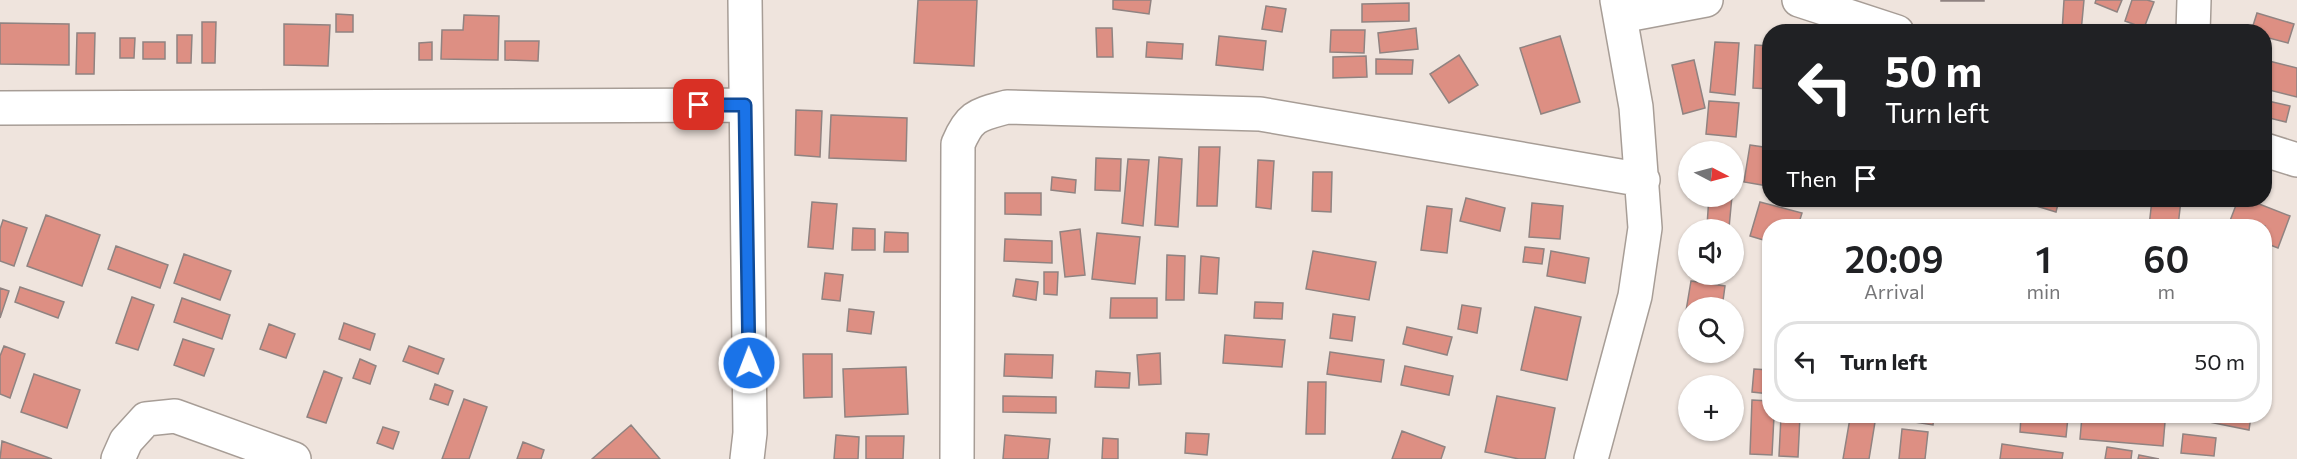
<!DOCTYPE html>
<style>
:root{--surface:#fff;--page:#f2f2f2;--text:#202124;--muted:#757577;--line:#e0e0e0}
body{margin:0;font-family:Commissioner,sans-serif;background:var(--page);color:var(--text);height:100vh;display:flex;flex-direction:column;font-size:22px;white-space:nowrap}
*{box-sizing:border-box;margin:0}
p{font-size:20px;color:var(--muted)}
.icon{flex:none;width:33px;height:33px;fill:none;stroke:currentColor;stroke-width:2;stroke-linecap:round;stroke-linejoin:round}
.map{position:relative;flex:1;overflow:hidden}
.sheet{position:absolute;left:1762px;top:219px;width:510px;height:204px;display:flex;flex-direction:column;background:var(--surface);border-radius:24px;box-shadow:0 2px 4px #0004}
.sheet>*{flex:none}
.hud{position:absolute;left:1762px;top:24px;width:510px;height:183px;border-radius:24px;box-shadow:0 2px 4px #0004;background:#202124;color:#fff;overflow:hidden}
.needle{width:39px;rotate:96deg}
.controls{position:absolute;left:1678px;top:141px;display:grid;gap:12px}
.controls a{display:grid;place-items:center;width:66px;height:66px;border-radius:50%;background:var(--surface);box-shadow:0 2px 4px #0004;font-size:30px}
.pin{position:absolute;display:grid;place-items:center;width:51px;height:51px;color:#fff;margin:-26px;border-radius:12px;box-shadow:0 3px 9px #0006}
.me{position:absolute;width:66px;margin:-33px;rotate:359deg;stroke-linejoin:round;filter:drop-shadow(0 0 4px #0008)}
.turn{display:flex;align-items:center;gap:21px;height:126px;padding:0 24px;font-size:27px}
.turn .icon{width:78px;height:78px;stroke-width:2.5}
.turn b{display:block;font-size:42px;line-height:51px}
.then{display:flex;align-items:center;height:57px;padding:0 24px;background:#0003;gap:12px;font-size:22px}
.eta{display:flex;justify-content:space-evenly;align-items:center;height:102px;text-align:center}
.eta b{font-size:36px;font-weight:600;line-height:42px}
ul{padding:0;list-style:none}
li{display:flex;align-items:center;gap:18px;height:81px;margin:0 12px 9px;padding:0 12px;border:3px solid var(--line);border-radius:24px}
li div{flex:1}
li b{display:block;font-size:22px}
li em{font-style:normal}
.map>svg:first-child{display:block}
</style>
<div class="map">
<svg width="2297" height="459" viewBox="0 0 2297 459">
<rect width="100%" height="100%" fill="#efe4dd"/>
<path fill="#dd8f83" stroke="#908381" stroke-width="1.5" d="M 918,0 L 977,0 L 974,66 L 914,63 Z
M 1113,0 L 1151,0 L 1149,14 L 1113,9 Z
M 1941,0 L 1984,0 L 1984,1 L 1941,1 Z
M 2064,0 L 2084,0 L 2081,32 L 2062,32 Z
M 2096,0 L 2122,0 L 2117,12 L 2095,3 Z
M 2132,0 L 2147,0 L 2154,2 L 2144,28 L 2125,21 Z
M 1409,3 L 1409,21 L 1362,22 L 1362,4 Z
M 1266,6 L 1286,9 L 1282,32 L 1262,29 Z
M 2257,13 L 2294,24 L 2288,43 L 2265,37 L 2265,32 L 2251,32 Z
M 336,14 L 353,15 L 353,32 L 336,32 Z
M 464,15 L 499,16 L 498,60 L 441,59 L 442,30 L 463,30 Z
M 202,22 L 216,22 L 215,63 L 202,63 Z
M 0,23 L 69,24 L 69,65 L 0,64 Z
M 284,24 L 330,25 L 328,66 L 284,65 Z
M 1096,28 L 1112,28 L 1113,57 L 1097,57 Z
M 1416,28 L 1418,49 L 1380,53 L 1378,33 Z
M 1331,30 L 1365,30 L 1364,53 L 1330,52 Z
M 77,33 L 95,33 L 94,74 L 76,74 Z
M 177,35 L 192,35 L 191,63 L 177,63 Z
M 1219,36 L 1266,41 L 1263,70 L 1216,65 Z
M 1560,36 L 1580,102 L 1541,114 L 1520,48 Z
M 120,38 L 135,38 L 134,58 L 120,58 Z
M 505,41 L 539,41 L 538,61 L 505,60 Z
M 143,42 L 165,42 L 165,59 L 143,59 Z
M 432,42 L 432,60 L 419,60 L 419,43 Z
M 1147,42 L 1183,44 L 1182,59 L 1146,57 Z
M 1715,42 L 1739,43 L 1735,95 L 1710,92 Z
M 1755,45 L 1770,46 L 1770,89 L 1753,88 Z
M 1459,55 L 1478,85 L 1449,103 L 1430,74 Z
M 1366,56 L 1367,77 L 1333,78 L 1333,57 Z
M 1376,59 L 1413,60 L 1412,74 L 1376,74 Z
M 1694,60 L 1705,108 L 1683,114 L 1672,65 Z
M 2265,60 L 2297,68 L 2297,97 L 2265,89 Z
M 1709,101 L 1739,103 L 1736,137 L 1706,134 Z
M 2268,101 L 2290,106 L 2286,122 L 2265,117 Z
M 796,110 L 822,111 L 820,157 L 795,155 Z
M 831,115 L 907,118 L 906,161 L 829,158 Z
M 1750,145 L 1770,148 L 1768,186 L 1744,182 Z
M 1199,147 L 1220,147 L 1217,206 L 1197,206 Z
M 1159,157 L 1182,159 L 1178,227 L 1155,225 Z
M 1096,158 L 1121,159 L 1120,191 L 1095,190 Z
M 1128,159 L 1149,160 L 1143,226 L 1122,223 Z
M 1258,160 L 1274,161 L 1271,209 L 1256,207 Z
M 1313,172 L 1332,172 L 1331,212 L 1312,211 Z
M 1052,177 L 1076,180 L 1075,193 L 1051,190 Z
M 1005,193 L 1041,193 L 1041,215 L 1005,214 Z
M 1709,196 L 1732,196 L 1729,228 L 1707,226 Z
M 1466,198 L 1505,208 L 1500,231 L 1460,221 Z
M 2017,200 L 2059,200 L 2056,212 Z
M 2152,200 L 2181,200 L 2178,226 L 2149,226 Z
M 2238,200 L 2249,200 L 2290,216 L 2278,248 L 2265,243 L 2265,226 L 2228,226 Z
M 812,202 L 837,204 L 833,249 L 808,247 Z
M 1760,202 L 1802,213 L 1798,226 L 1770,226 L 1770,242 L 1750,236 Z
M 1532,203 L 1563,206 L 1560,239 L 1529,237 Z
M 1427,206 L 1452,209 L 1447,253 L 1421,250 Z
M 46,215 L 100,235 L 82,286 L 27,266 Z
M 3,220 L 27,228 L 14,266 L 0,261 L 0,229 Z
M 1929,222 L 1953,223 L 1953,226 L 1929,226 Z
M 853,228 L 875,229 L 875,250 L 852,250 Z
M 1080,229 L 1085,275 L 1065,277 L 1060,232 Z
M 885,232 L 908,233 L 908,252 L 884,252 Z
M 1097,233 L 1140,237 L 1135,284 L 1092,279 Z
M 1005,239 L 1052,241 L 1052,263 L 1004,261 Z
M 116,246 L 168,265 L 160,288 L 108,269 Z
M 1525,247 L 1544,249 L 1542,264 L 1523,262 Z
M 1313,251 L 1376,262 L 1369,300 L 1306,289 Z
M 1551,251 L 1589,258 L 1585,283 L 1547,276 Z
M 184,254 L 231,271 L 220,300 L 174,283 Z
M 1167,255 L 1185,256 L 1184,300 L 1166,300 Z
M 1201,256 L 1219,258 L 1217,294 L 1199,293 Z
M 1044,272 L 1058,272 L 1057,295 L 1044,294 Z
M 825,273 L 843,275 L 840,301 L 822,299 Z
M 1703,274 L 1727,274 L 1727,278 Z
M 1016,279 L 1038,282 L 1036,300 L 1013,296 Z
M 1691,281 L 1725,286 L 1722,308 L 1689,308 L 1689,324 L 1684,323 Z
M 20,287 L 64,302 L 58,318 L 15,302 Z
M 0,288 L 9,291 L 0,318 Z
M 132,297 L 154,305 L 138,350 L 116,343 Z
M 182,298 L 230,315 L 222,339 L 174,322 Z
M 1111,298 L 1157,298 L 1157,318 L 1110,318 Z
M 1255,302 L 1283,303 L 1282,319 L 1254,318 Z
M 1462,305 L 1481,308 L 1477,333 L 1458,329 Z
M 1535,307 L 1581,317 L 1567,380 L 1521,370 Z
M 849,309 L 874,312 L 871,334 L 847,331 Z
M 1333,314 L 1355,317 L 1352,341 L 1330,338 Z
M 344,323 L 375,334 L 370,350 L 339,339 Z
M 269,324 L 295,334 L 286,358 L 260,349 Z
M 1407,327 L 1452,337 L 1447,355 L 1403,344 Z
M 1225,335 L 1285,340 L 1282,367 L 1223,363 Z
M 183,339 L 214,349 L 204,376 L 174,365 Z
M 4,346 L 25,354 L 10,398 L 0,394 L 0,356 Z
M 409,346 L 444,359 L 438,374 L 403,361 Z
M 1330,352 L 1384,360 L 1381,382 L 1327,374 Z
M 1160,353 L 1161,384 L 1139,385 L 1137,355 Z
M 803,354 L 832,354 L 832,397 L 804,398 Z
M 1005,354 L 1053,355 L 1052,378 L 1004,376 Z
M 360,359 L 376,366 L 370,384 L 353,378 Z
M 1405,366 L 1453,376 L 1449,395 L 1401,385 Z
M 906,367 L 908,414 L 845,417 L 843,369 Z
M 1754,369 L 1770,370 L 1770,394 L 1752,392 Z
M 324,371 L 342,378 L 326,423 L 307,417 Z
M 1096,371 L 1130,373 L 1129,388 L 1095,387 Z
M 34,374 L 80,390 L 67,428 L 21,412 Z
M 1308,382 L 1326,382 L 1325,434 L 1306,434 Z
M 435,384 L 453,391 L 448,405 L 430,399 Z
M 1003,396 L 1056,397 L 1056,413 L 1003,412 Z
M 1497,396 L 1555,408 L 1545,459 L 1519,459 L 1485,452 Z
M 464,399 L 487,407 L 469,459 L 442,459 Z
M 1752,400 L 1770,401 L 1770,416 L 1774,416 L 1772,455 L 1750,454 Z
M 1781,416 L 1800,416 L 1798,457 L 1779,456 Z
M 1876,416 L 1934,416 L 1933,425 Z
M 2021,416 L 2068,417 L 2066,437 L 2020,432 Z
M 2082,416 L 2165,422 L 2163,446 L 2080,439 Z
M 2184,416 L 2251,416 L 2249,430 L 2184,417 Z
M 1850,418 L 1875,422 L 1869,459 L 1843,459 Z
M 631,425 L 660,459 L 592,459 Z
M 383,427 L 399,432 L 393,449 L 377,443 Z
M 1902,429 L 1928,432 L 1925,459 L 1899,459 Z
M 1402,431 L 1445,447 L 1441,459 L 1392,459 Z
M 1186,433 L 1209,434 L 1207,455 L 1185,453 Z
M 2183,434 L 2216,438 L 2214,456 L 2181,453 Z
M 836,435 L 859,437 L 858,459 L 834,459 Z
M 1005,435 L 1050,439 L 1048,459 L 1003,459 Z
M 866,436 L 904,436 L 903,459 L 866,459 Z
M 1103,438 L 1118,439 L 1118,459 L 1102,459 Z
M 2,441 L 52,459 L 0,459 Z
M 523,442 L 544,450 L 541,459 L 517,459 Z
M 2002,444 L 2063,453 L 2062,459 L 2000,459 Z
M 2107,447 L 2132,451 L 2131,459 L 2105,459 Z
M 2139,455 L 2159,459 L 2138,459 Z"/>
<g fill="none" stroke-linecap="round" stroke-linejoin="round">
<g stroke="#a79d96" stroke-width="36">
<path id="minor" d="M 745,0 L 750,433 L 747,459
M 1799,0 L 1897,32
M 1621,16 L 1706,0
M 2193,32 L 2194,0
M 0,108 L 745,105
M 2265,150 L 2297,160
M 118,459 L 126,441 L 146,419 L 175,416 L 294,459
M 957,459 L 958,144 C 970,115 978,115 1007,107 L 1260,114 L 1643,180
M 1591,459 L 1635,296 L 1645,228 L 1636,107 L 1617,0"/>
</g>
<use href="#minor" stroke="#fff" stroke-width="33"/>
</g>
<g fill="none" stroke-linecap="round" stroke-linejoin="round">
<g stroke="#114b97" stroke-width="15">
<path id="route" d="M 699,105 L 745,105 L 749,363"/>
</g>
<use href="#route" stroke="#1a73e8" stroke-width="10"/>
</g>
</svg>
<div class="controls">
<a><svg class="needle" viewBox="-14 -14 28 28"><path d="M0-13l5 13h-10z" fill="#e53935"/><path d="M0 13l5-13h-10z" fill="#757577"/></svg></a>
<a><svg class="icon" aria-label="sound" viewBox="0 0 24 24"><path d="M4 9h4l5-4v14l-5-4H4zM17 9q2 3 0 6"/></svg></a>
<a><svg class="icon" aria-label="search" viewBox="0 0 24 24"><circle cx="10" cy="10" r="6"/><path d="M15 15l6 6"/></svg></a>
<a>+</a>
</div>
<div class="pin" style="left:699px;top:105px;background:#d93025"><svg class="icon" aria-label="arrive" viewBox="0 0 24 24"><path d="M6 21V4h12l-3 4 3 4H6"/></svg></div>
<svg class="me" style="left:749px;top:363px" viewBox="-20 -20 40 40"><circle r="17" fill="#1a73e8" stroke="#fff" stroke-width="3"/><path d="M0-11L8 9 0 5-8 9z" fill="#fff"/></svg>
<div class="hud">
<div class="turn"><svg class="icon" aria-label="left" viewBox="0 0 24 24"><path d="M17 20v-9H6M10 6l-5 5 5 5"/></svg><div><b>50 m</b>Turn left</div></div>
<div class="then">Then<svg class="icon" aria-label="arrive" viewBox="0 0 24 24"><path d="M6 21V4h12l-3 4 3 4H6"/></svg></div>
</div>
<section class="sheet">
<div class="eta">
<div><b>20:09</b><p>Arrival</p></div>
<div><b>1</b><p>min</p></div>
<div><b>60</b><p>m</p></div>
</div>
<ul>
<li><svg class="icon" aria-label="left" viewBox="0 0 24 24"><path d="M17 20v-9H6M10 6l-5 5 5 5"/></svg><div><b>Turn left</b></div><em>50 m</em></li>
</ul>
</section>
</div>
